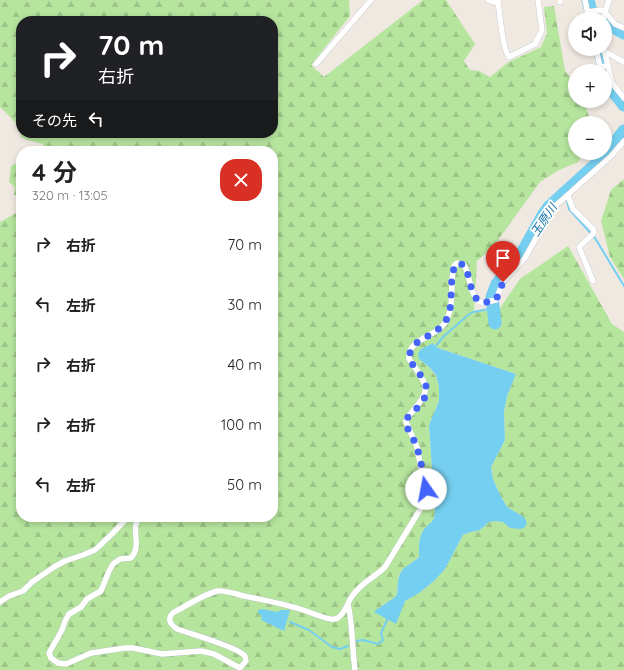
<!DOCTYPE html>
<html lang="ja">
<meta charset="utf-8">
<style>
:root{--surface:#fff;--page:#f6f6f6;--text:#222;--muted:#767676}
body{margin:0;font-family:Quicksand,"Noto Sans JP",sans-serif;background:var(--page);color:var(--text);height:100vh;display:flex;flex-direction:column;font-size:15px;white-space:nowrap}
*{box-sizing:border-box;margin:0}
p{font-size:13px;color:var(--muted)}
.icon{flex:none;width:22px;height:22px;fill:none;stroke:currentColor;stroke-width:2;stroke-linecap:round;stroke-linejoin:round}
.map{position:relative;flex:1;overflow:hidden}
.panel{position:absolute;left:16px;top:146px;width:262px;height:376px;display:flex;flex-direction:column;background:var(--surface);border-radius:16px;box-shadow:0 2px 6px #0003}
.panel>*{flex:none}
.hud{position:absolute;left:16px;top:16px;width:262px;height:122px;border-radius:16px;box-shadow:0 2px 6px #0003;background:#202124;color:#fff;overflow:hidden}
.tools{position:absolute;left:568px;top:12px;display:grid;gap:8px}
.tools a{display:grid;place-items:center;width:44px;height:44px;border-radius:50%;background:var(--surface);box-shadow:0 2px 6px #0003;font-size:20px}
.pin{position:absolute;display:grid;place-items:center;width:34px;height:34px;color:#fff;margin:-41px -17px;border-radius:50% 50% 50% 0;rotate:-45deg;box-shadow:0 0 4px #0007}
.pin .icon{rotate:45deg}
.me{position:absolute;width:44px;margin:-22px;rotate:348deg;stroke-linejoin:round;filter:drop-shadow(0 0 3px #0008)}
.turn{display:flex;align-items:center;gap:14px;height:84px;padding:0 16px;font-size:18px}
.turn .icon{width:52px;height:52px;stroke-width:2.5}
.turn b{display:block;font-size:28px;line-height:34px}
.then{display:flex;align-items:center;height:38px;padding:0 16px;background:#0003;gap:8px;font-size:15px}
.round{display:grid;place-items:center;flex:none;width:42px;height:42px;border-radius:16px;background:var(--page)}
.summary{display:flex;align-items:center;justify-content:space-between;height:68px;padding:0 16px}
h1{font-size:24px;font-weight:700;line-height:30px}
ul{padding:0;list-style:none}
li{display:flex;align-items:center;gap:12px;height:60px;padding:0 16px}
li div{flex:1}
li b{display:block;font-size:15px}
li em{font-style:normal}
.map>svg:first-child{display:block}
</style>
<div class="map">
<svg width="624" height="670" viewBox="0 0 624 670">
<defs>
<pattern id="forest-firs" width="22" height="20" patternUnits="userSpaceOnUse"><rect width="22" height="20" fill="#b6e59e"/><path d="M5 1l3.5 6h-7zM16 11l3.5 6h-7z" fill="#9dc588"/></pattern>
</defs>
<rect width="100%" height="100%" fill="#efe9e1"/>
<path fill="url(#forest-firs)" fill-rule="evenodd" d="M 0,0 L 349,0 L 350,16 L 311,65 L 324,77 L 423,0 L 446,0 L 475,44 L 464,61 L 470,70 L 479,71 L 490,77 L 507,63 L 541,47 L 547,33 L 544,7 L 554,6 L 565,71 L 575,83 L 575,101 L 584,101 L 591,123 L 575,123 L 575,153 L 583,153 L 578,162 L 557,171 L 540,182 L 493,247 L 477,261 L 474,311 L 498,311 L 520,279 L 568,246 L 612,324 L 624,332 L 624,670 L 0,670 L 0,222 L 16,213 L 20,195 L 14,195 L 15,187 L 9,182 L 11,166 L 21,161 L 21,517 L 273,517 L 273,151 L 42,151 L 43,144 L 27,140 L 21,137 L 20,127 L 0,107 ZM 21,21 L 273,21 L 273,133 L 21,133 ZM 433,343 L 435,347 L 516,374 L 507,396 L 504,412 L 505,440 L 491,467 L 493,479 L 499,493 L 507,507 L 524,517 L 510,528 L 503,522 L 495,521 L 489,522 L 480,530 L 471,532 L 463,535 L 445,569 L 434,581 L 419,593 L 405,601 L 380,606 L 392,600 L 397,595 C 398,586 397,576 403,569 C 406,566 414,562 419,557 C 419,549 418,539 423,531 C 428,522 434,525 435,512 L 429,425 L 439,401 L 439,387 L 436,376 L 429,367 L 419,359 Z
M 624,179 L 624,279 L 610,257 L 601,221 L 611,190 Z"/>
<path fill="#75cff0" d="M 433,343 L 435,347 L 516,374 L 507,396 L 504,412 L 505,440 L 491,467 L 493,479 L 499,493 L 507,507 L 524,517 L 527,523 L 524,528 L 520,529 L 510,528 L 503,522 L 495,521 L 489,522 L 480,530 L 471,532 L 463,535 L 445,569 L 434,581 L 419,593 L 405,601 L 396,624 L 374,612 C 381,605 390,602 397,595 C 398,586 397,576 403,569 C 406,566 414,562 419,557 C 419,549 418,539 423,531 C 428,522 434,525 435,512 L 429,425 L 439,401 L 439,387 L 436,375 L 429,367 L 419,359 L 418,354 L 421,349 Z
M 262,609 L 277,612 L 281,610 L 290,610 L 284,631 L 261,620 L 262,616 L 258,613 L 258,610 Z"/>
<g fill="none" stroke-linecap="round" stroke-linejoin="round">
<path stroke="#75cff0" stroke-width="2" d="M 567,192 L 567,190
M 567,201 L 569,209 L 595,238 L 624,286
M 434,348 L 443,337 L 468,315 L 473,312 L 494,308
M 290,622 L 309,630 L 332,647 L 340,649 L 348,646
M 356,641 L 363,640 L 378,644 L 381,642 L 383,640 L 381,633 L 388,618"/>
<path stroke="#75cff0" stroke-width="13" d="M 588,0 L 593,19
M 605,22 L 624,33
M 599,49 L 605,71
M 605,72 L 609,86 L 624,105
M 495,323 L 492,297 L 497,284 L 521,255 L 544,214 L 550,206 L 604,157 L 624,131"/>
<g stroke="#b4b7c1" stroke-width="6">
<path id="street" d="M 488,0 L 499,4
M 498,0 C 499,10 503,51 509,57 L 535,44 L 542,30 L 538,0
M 560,0 L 560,2
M 585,0 L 589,19
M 587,12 L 602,10 L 605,12 L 615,24 L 624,28
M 603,19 L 609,0
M 596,49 L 600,67 L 608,66
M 604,49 L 612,83 L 624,98
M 604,51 L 624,62
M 316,64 L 371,0
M 568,196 L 573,209 L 593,229 L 594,233 L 579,247 L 593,281
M 140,517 C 129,528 143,545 131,558 L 120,559 L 113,564 L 109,571 L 101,591 L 87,599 L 81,607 L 69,614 L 65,621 L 62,630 L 49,653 L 51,658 L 58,663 L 66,664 L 91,653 L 125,648 L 133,648 L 162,654 L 201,651 L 214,654 L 236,666 L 240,668 L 246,661 C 245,658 246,657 244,655 C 235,646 191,634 177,629 C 167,622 167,615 178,610 C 191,603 203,595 217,591 C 225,590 236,594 244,596 C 265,600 286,604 306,611 C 312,613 330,621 335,619 C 345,616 347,602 353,595 C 361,583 375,577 385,567 L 421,508 L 426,496 L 417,447 L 406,422 L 407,418 C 431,389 431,390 409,359 C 407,339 435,337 444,324 C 456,307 449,284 454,266 L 457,263 L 464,265 C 471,276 469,297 482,303 L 496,300 L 503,282 L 525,258 L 552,209 L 611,156 L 624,141
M 0,602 L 9,596 L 23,591 L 32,582 L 54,567 L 65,561 L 83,555 L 95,550 L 112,534 L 128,517
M 348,604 C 353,626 352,648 355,670"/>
</g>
<use href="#street" stroke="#fff" stroke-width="5.5"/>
</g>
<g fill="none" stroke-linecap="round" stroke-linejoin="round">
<path stroke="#4264fb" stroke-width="7" stroke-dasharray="0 12.6" d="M 426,489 C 423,475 421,459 416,445 C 413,437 404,427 407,418 C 413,412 421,405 425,397 C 433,378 406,367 410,353 C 413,337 440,337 448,316 C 454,302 448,273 457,263 L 464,265 C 471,276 469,297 482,303 L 496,300 L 503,282"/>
</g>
<g text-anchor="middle" stroke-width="3.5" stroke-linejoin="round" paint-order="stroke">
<g font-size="12" font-style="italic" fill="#0d6fa3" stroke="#fff">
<text transform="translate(544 220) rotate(-56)" y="4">玉原川</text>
</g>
</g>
</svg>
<div class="tools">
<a><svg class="icon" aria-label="sound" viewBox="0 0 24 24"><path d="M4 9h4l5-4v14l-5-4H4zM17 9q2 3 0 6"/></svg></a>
<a>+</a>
<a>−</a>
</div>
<div class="pin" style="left:503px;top:282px;background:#d93025"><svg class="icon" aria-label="arrive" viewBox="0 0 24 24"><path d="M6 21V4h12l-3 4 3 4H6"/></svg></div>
<svg class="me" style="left:426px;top:489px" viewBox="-20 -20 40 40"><circle r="19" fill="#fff"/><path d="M0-13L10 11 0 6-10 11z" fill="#4264fb"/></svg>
<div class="hud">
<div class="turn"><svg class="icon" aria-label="right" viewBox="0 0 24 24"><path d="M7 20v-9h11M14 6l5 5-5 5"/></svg><div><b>70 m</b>右折</div></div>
<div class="then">その先<svg class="icon" aria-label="left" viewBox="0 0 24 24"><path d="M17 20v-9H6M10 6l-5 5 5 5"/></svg></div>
</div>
<section class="panel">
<div class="summary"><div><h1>4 分</h1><p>320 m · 13:05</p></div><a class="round" style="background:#d93025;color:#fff"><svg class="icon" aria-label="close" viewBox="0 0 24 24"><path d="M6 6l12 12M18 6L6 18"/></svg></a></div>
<ul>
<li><svg class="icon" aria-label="right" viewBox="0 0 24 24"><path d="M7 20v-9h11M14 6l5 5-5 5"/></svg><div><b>右折</b></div><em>70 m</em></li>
<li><svg class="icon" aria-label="left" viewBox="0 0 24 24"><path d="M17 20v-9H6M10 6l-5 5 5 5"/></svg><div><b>左折</b></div><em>30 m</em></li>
<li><svg class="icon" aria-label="right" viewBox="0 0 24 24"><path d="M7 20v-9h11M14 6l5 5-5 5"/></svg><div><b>右折</b></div><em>40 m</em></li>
<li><svg class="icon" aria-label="right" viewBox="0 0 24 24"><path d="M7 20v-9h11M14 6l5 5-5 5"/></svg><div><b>右折</b></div><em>100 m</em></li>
<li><svg class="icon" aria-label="left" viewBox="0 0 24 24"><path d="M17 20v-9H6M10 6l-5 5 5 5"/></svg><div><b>左折</b></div><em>50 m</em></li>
</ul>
</section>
</div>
